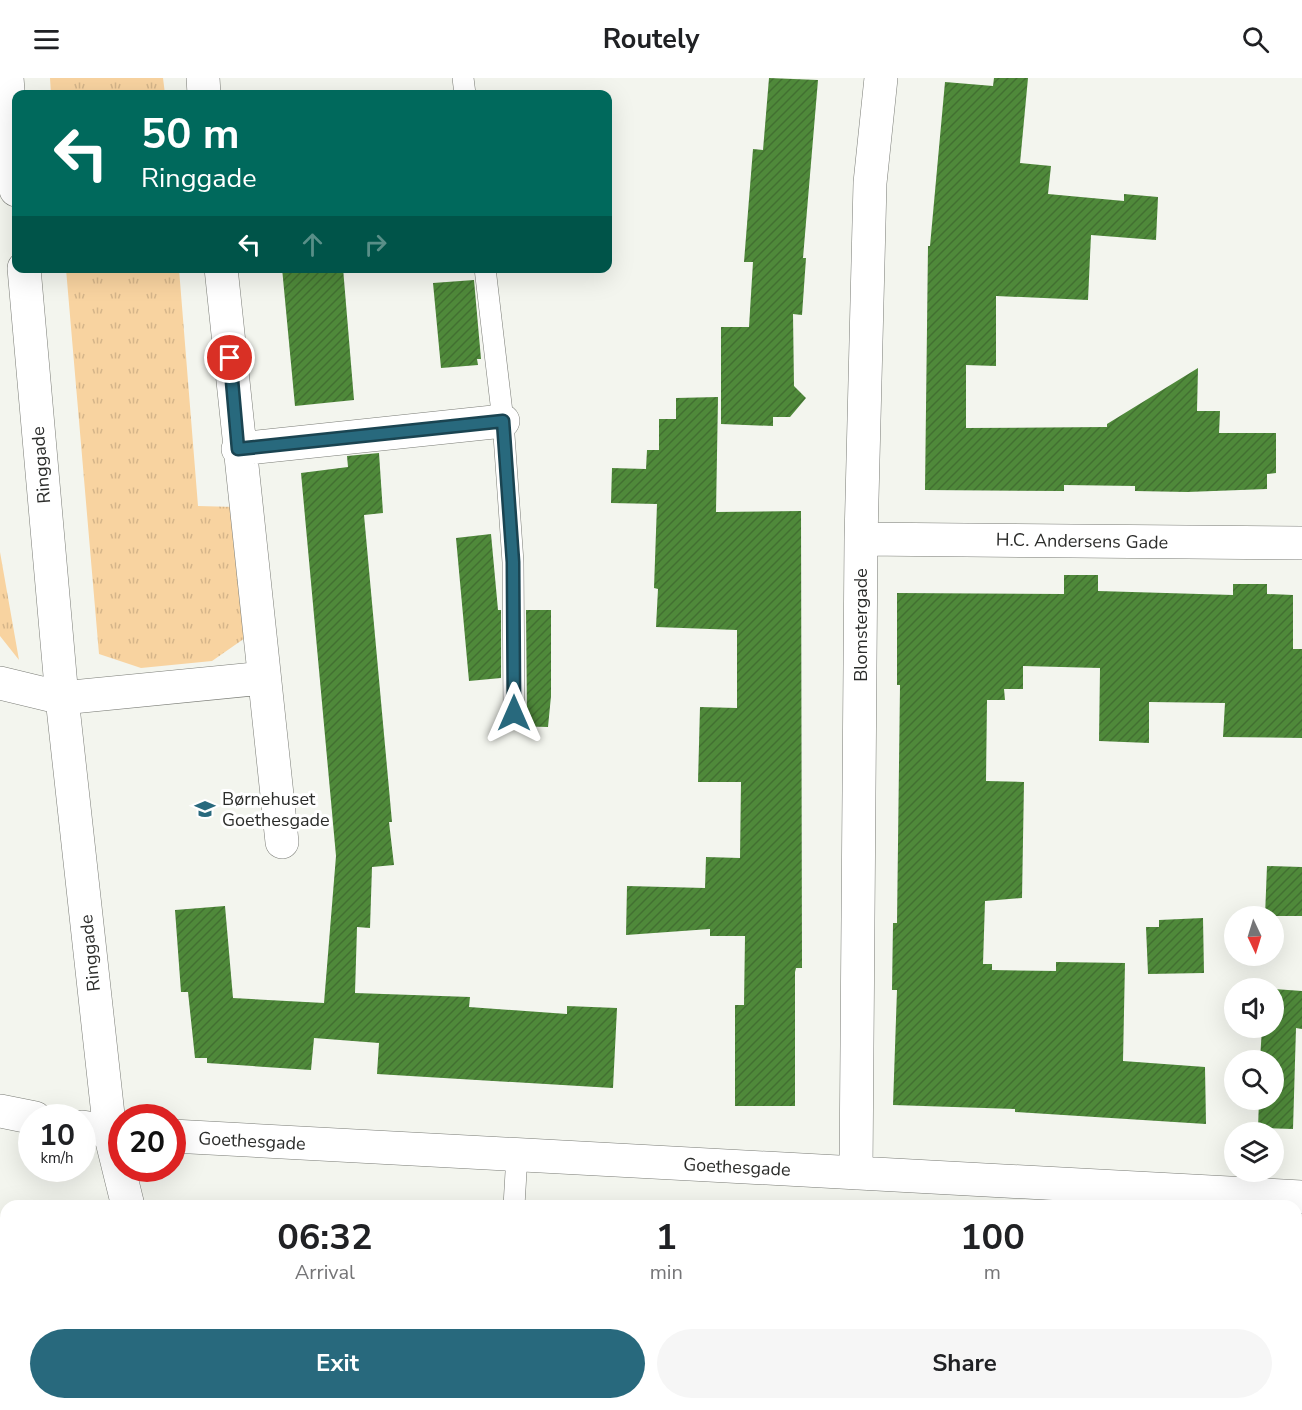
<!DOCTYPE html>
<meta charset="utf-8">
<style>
:root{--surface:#fff;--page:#f6f6f6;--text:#202124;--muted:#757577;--accent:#28697d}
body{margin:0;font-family:"Nunito Sans",sans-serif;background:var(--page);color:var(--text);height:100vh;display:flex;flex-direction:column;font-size:22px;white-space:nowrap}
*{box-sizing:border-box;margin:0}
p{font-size:20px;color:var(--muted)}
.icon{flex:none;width:33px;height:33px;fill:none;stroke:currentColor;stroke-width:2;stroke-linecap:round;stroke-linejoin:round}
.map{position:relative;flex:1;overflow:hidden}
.panel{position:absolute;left:0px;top:1122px;width:1302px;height:210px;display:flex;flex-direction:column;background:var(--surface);border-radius:18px 18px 0 0;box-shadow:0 6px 24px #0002}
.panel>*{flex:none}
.hud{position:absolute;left:12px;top:12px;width:600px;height:183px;border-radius:12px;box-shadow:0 6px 24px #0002;background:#00695c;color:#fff;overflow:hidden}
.needle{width:39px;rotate:176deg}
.fabs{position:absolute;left:1224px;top:828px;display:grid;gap:12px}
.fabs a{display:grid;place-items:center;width:60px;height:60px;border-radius:50%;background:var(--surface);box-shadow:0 6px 24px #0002;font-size:30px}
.speed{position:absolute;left:18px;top:1026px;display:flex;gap:12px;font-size:30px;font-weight:700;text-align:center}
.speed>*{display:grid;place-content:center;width:78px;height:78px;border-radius:50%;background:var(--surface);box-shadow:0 6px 24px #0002;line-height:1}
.speed small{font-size:15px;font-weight:400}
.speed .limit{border:9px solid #d22;background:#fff;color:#111}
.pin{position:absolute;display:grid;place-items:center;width:51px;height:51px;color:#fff;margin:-26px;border:3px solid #fff;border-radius:50%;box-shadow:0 2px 6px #0007}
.me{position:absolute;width:66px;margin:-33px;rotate:0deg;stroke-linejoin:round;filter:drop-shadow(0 0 4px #0008)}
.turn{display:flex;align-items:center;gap:21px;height:126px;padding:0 30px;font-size:27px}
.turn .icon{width:78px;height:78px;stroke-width:2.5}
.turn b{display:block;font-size:42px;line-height:51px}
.lanes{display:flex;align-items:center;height:57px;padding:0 30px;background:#0003;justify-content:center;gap:30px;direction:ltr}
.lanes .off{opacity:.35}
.eta{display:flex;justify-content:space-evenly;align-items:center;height:102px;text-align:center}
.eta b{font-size:36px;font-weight:700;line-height:42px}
.action{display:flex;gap:12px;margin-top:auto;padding:12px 30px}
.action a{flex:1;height:69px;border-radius:36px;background:var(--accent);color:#fff;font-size:24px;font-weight:700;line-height:69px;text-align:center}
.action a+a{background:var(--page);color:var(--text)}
header{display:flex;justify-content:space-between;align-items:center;height:78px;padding:0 30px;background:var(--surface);font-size:27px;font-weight:700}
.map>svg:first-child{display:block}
</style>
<header><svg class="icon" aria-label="menu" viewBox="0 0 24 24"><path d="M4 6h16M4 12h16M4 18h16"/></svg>Routely<svg class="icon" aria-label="search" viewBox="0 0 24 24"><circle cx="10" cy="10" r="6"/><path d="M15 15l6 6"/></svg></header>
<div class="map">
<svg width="1302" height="1332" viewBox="0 0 1302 1332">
<defs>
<pattern id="grass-tufts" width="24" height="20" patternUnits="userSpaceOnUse" patternTransform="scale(1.5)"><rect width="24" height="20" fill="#f8d3a0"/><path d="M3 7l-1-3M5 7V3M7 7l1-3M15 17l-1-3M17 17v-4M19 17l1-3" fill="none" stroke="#d5b58a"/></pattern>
<pattern id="building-hatch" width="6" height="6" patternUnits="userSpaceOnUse" patternTransform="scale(1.5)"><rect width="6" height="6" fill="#4f893a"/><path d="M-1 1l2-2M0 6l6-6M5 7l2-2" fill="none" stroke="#427031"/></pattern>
</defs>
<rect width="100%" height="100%" fill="#f3f5ee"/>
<path fill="url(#grass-tufts)" d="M 50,0 L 163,0 L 165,16 L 51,16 Z
M 66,191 L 179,191 L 198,428 L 235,429 L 245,560 L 212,583 L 141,590 L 99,576 Z
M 0,474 L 19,582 L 0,558 Z"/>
<path fill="url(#building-hatch)" d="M 769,0 L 818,2 L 803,180 L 806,180 L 802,237 L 793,236 L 794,308 L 806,320 L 790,339 L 773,339 L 773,348 L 721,346 L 721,249 L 749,249 L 753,184 L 744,184 L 753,71 L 763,72 Z
M 994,0 L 1028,0 L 1020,85 L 1051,88 L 1048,116 L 1124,123 L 1124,116 L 1158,119 L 1156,162 L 1091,157 L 1088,222 L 996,218 L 996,288 L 966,287 L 966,350 L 1107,349 L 1107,346 L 1198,290 L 1197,333 L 1220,333 L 1219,355 L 1276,355 L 1276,395 L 1267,396 L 1267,411 L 1187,414 L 1135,413 L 1135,408 L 1064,407 L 1064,413 L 925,412 L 928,168 L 930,168 L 945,4 L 993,8 Z
M 282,190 L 343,190 L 354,322 L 295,328 Z
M 474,202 L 481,281 L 477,281 L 478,287 L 441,290 L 433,205 Z
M 718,319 L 716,434 L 801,433 L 802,890 L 796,890 L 795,894 L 795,1028 L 735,1028 L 735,927 L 744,927 L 745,858 L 710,858 L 710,851 L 626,857 L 627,808 L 705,810 L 706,779 L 740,780 L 741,704 L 698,704 L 700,629 L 737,630 L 737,552 L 656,549 L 658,511 L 654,510 L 657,426 L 611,425 L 612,390 L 646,391 L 647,372 L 659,372 L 659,341 L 676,341 L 676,320 Z
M 379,375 L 383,435 L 364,437 L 392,744 L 389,744 L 394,787 L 372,789 L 370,850 L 357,849 L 355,915 L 470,919 L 469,929 L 567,936 L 567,928 L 617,930 L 613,1010 L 377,996 L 379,965 L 314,960 L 311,992 L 207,985 L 207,980 L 195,980 L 188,914 L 181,914 L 175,832 L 225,828 L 233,920 L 324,925 L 336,778 L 301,395 L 348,389 L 347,378 Z
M 491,456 L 498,532 L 501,532 L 501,600 L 469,603 L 456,460 Z
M 1064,497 L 1098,497 L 1098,513 L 1233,517 L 1233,506 L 1267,506 L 1267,516 L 1293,517 L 1293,571 L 1302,571 L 1302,660 L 1223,659 L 1225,625 L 1149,624 L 1149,665 L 1099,663 L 1100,590 L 1023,588 L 1023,611 L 1004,611 L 1005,622 L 987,622 L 986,703 L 1024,704 L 1022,820 L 985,823 L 983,886 L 992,886 L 992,892 L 1056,893 L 1056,884 L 1125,885 L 1123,983 L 1205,989 L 1206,1046 L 1015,1034 L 1015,1031 L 893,1027 L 897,912 L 892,912 L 893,845 L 897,845 L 900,607 L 897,607 L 897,515 L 1064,516 Z
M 526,532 L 551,532 L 551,618 L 548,649 L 505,648 L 505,644 L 513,648 L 520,646 L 527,636 Z
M 1267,788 L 1302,789 L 1302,838 L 1265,838 Z
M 1203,840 L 1204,895 L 1148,896 L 1146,849 L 1159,849 L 1159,842 Z
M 1274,911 L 1302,913 L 1302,951 L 1296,950 L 1293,1051 L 1258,1050 L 1259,1022 L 1274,1022 L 1274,982 L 1260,982 L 1262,950 L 1274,950 Z"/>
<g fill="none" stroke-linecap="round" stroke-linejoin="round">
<g stroke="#7a7c76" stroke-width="22">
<path id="lane" d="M 463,0 L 465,16
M 485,190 L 503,343 L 513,484 L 514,635
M 514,1128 L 517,1077"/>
</g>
<g stroke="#7a7c76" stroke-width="34">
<path id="street" d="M 203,0 L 204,16
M 221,190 L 282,764
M 238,371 L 503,343
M 861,461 L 1302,465
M 0,605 L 62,620 L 264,600
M 0,1033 L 35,1040
M 82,1049 L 122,1055
M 172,1058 L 1302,1119
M 856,1095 L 861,461 L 870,105 L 881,0"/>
</g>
<g stroke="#7a7c76" stroke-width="34">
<path id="secondary" d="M 7,0 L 16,112
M 24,190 L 62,620 L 110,1055 L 128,1128
M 181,1326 L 182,1332"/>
</g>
<use href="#lane" stroke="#fff" stroke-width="21"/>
<use href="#street" stroke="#fff" stroke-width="33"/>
<use href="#secondary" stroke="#fff" stroke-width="33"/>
</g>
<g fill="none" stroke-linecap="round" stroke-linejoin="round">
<g stroke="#1a4451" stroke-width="15">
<path id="route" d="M 230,280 L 238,371 L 503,343 L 513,484 L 514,635"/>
</g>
<use href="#route" stroke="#28697d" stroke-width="10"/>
</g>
<defs>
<g id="school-bare" transform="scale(1.62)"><path d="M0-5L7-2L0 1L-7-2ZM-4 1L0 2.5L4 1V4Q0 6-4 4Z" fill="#28697d" stroke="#fff" stroke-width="2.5" paint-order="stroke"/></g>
</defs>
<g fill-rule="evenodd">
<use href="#school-bare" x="205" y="731"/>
</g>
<g text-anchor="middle" stroke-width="6" stroke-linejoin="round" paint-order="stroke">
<g font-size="18" fill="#2c2d2b" stroke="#fff">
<text transform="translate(41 387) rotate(-95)" y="6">Ringgade</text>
<text transform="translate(1082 463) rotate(1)" y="6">H.C. Andersens Gade</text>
<text transform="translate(861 547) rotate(-90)" y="6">Blomstergade</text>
<text transform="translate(90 875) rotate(-96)" y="6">Ringgade</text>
<text transform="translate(252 1063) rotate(3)" y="6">Goethesgade</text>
<text transform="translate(737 1089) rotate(3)" y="6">Goethesgade</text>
</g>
<g font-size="18" fill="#2c2d2b" stroke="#fff" text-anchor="start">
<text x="222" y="727">Børnehuset<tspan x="222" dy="21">Goethesgade</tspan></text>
</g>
</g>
</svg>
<div class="fabs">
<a><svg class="needle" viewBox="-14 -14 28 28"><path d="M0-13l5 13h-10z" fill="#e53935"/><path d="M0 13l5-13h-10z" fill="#757577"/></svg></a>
<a><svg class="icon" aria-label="sound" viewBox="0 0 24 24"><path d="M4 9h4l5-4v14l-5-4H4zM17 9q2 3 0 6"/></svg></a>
<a><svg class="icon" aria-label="search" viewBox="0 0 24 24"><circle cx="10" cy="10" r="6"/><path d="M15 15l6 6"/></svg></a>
<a><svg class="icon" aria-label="layers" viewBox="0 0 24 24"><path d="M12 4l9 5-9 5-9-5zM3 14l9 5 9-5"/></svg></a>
</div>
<div class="speed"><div>10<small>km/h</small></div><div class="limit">20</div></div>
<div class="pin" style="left:230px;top:280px;background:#d93025"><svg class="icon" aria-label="arrive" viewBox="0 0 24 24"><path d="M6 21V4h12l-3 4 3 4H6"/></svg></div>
<svg class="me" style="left:514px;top:635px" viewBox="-20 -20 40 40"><path d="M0-17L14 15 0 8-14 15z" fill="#28697d" stroke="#fff" stroke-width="4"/></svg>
<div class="hud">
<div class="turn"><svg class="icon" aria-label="left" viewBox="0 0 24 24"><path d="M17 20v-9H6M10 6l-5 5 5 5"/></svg><div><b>50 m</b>Ringgade</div></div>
<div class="lanes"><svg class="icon" aria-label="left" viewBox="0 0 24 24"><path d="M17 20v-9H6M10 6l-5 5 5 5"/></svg><svg class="icon off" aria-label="ahead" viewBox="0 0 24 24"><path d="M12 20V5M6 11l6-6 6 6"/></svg><svg class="icon off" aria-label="right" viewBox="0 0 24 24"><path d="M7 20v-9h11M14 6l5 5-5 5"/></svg></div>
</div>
<section class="panel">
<div class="eta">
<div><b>06:32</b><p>Arrival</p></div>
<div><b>1</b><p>min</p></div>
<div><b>100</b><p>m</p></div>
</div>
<div class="action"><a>Exit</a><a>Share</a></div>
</section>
</div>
